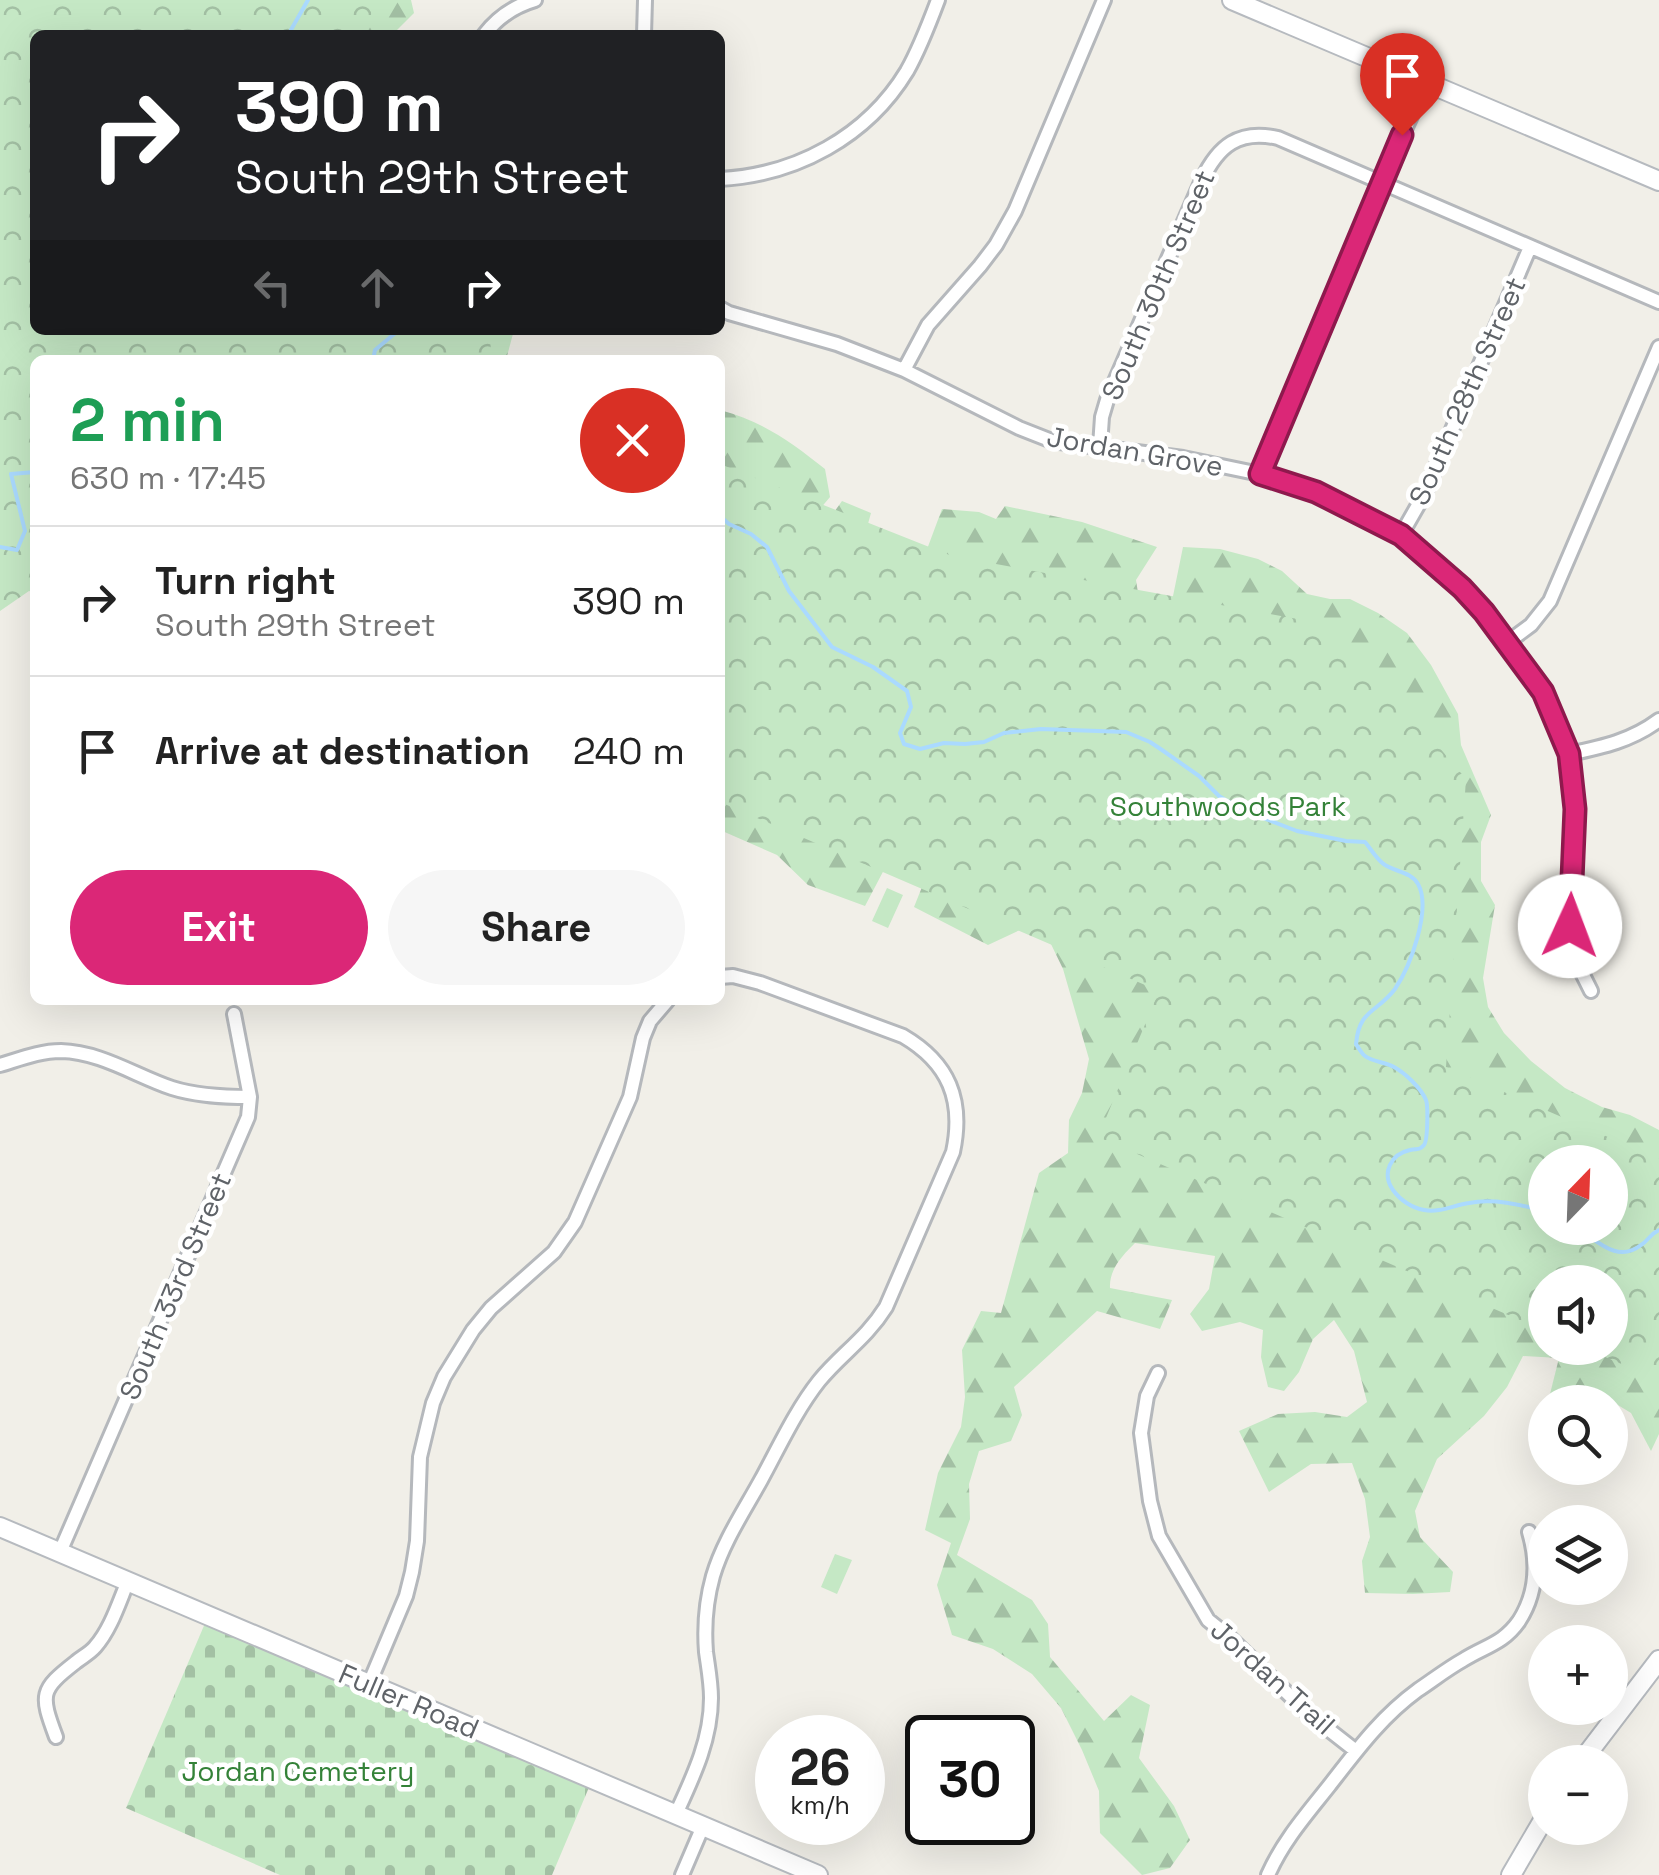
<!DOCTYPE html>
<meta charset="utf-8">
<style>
:root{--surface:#fff;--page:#f6f6f6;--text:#222;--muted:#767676;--line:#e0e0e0;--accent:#db2777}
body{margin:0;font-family:"Space Grotesk",sans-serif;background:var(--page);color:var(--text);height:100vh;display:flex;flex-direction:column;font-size:38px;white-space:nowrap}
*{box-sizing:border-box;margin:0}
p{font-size:32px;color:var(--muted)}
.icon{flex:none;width:55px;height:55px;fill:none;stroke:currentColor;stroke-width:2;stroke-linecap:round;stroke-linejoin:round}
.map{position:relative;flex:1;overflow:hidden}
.panel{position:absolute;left:30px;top:355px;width:695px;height:650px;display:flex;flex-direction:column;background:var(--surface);border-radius:15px;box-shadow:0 10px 40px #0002}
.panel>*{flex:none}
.guide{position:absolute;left:30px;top:30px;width:695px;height:305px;border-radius:15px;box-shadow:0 10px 40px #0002;background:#202124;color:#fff;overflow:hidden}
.needle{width:65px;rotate:23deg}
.controls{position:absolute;left:1528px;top:1145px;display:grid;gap:20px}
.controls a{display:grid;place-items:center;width:100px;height:100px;border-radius:50%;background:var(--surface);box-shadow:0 10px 40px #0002;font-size:50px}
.speed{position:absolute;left:755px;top:1715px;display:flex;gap:20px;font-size:50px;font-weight:700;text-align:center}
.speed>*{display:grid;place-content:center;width:130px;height:130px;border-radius:50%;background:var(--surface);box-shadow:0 10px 40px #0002;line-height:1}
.speed small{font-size:25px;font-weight:400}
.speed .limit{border:5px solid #111;border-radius:15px;background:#fff;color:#111}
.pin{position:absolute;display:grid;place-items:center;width:85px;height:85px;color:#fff;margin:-102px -42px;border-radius:50% 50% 50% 0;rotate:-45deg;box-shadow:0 0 10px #0007}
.pin .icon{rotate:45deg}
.me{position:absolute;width:110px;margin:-55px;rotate:2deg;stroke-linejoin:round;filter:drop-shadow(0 0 8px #0008)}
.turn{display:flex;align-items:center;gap:35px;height:210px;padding:0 40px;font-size:45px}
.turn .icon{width:130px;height:130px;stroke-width:2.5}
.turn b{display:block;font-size:70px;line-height:85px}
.lanes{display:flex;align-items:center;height:95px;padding:0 40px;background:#0003;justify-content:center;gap:50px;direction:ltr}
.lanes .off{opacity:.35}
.round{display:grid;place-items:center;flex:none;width:105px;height:105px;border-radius:52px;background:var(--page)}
.headline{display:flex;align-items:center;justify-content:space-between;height:170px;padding:0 40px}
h1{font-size:60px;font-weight:700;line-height:75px;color:#1e9e55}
.button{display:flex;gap:20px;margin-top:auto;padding:20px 40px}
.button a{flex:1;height:115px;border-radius:60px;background:var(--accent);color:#fff;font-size:40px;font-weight:700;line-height:115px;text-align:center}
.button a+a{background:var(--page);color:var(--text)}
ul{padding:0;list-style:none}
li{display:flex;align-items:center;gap:30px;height:150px;padding:0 40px;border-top:2px solid var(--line)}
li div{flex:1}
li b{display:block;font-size:38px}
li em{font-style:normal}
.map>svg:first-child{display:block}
</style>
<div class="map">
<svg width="1659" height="1875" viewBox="0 0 1659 1875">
<defs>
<pattern id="forest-firs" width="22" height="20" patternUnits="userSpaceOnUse" patternTransform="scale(2.5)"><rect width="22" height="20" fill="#c5e8c5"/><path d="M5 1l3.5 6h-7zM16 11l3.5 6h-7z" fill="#a3c0a4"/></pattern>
<pattern id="cemetery-stones" width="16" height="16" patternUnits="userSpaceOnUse" patternTransform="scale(2.5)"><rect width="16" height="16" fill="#c5e8c5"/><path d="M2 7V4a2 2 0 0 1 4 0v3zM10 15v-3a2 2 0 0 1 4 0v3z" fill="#a3c0a4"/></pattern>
<pattern id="park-crowns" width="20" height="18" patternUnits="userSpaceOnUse" patternTransform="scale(2.5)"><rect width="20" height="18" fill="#c5e8c5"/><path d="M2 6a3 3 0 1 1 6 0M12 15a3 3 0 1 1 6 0" fill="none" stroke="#a3c0a4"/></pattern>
</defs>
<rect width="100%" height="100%" fill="#f1efe8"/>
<path fill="#c5e8c5" d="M 887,888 L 903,895 L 888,928 L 872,921 Z
M 835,1554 L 852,1560 L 837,1594 L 821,1587 Z"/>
<path fill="url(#forest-firs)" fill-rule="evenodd" d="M 371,0 L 411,0 L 414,13 L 392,35 L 299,35 Z
M 423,330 L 514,330 L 506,360 L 392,360 Z
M 720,410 C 762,421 791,442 825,469 L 830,497 L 803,529 L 720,500 Z
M 842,501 L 871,513 L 861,549 L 923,560 L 942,509 L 979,512 L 996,519 L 1005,506 L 1082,522 L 1157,547 L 1136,580 L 1141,612 L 1172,601 L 1183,547 L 1220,549 L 1258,559 L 1282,571 L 1307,594 L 1330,599 L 1350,599 L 1378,613 L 1407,633 L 1431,665 L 1458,714 L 1461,745 L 1491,815 L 1481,842 L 1481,881 L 1495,905 L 1483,978 L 1488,1007 L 1504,1033 L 1531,1061 L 1565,1088 L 1602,1107 L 1630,1115 L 1659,1130 L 1659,1223 L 1610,1228 L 1610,1162 L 1545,1162 L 822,529 Z
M 720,693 L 1383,991 L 1545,1228 L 1567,1228 L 1659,1326 L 1659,1434 L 1651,1451 L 1631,1413 L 1598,1393 L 1590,1402 L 1548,1402 L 1559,1358 L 1523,1356 L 1507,1387 L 1484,1416 L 1437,1459 L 1415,1511 L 1420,1537 L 1453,1572 L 1450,1592 L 1413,1594 L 1365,1593 L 1362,1561 L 1370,1537 L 1365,1499 L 1352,1463 L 1311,1464 L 1269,1492 L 1239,1431 L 1278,1414 L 1315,1412 L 1347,1417 L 1367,1402 L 1354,1351 L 1334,1320 L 1313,1339 L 1299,1372 L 1284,1391 L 1268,1387 L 1261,1357 L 1263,1330 L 1240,1322 L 1202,1331 L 1190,1314 L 1209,1289 L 1215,1256 L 1135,1243 C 1123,1255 1109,1269 1110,1288 L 1172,1300 L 1160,1329 L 1097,1311 L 1014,1387 L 1022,1415 L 1011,1441 L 979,1451 L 969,1484 L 970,1519 L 957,1555 L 1032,1600 L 1048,1624 L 1050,1657 L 1104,1721 L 1131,1695 L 1150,1705 L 1139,1758 L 1174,1806 L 1190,1840 L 1170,1868 L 1142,1875 L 1100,1833 L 1099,1791 L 1082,1750 L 1061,1708 L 1032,1674 L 993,1649 L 952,1635 L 937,1585 L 951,1543 L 925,1530 L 938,1473 L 961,1427 L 965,1397 L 962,1350 L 981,1311 L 1001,1313 L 1039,1173 L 1068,1153 L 1069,1120 L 1082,1093 L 1089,1059 L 1063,969 L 1050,942 L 1022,929 L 988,945 L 914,907 L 924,882 L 886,866 L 865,906 L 808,885 L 777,855 L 720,830 ZM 1545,1282 L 1610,1282 L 1610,1348 L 1545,1348 Z"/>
<path fill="url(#cemetery-stones)" d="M 206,1621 L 590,1785 L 552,1875 L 280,1875 L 126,1808 Z"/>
<path fill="url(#park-crowns)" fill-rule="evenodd" d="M 0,0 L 377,0 L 363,35 L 35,35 L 35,330 L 489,330 L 492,360 L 35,360 L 35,593 L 29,591 L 0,611 Z
M 720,464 L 952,556 L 1336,626 L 1466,779 L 1446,1067 L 1659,1159 L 1659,1380 L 1584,1348 L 1610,1348 L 1610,1282 L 1545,1282 L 1545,1331 L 1098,1137 L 1159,991 L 720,802 ZM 1545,1162 L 1610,1162 L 1610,1228 L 1545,1228 Z"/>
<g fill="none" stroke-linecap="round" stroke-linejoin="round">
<path stroke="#aadaff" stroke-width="4" d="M 288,35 L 308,0
M 373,360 L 375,350 L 399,330
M 720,516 L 729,524 L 751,534 L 767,547 L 789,591 L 832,647 L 873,667 L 907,691 L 911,707 L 900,733 L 904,744 L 920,749 L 944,743 L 965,744 L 984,742 L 1004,733 L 1041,729 L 1126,732 L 1150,742 L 1162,750 L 1199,776 L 1219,796 L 1242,810 L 1297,831 L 1346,841 L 1365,842 C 1371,849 1377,860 1385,865 C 1396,872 1411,872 1418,884 C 1432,909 1410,967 1395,989 C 1377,1013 1359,1009 1356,1044 C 1357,1046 1363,1055 1365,1056 C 1373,1062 1385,1062 1394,1067 C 1405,1073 1421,1088 1426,1100 C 1428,1105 1428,1140 1424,1145 C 1419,1151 1417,1148 1410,1150 C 1391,1154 1381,1173 1393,1190 C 1400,1200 1412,1208 1424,1210 C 1440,1213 1454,1205 1469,1203 C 1494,1198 1521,1205 1545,1211
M 0,547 L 17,550 L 25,531 L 11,474 L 35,472
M 1577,1228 C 1597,1240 1617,1264 1641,1245 C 1649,1240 1650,1234 1659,1230"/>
<g stroke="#b5b8bc" stroke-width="18">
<path id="street" d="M 484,35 C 497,18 514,6 535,0
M 644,35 L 645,0
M 720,179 C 796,175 867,137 907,71 C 920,48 929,24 938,0
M 720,308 L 729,313 L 837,344 L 904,370 L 1019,428 L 1052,441 L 1183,458 L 1260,474 L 1317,492 L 1401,535 L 1462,588 L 1485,612 L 1543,692 L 1562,735 L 1569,754 L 1575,809 L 1571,925 L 1579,967 L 1591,991
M 904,370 L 928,325 L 980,266 L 996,245 L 1015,211 L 1104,0
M 1100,446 L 1102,417 L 1107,400 L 1202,180 C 1218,146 1239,129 1278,138 L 1659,302
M 1260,474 L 1381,182 L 1426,83
M 1401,535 L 1425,493 L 1530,247
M 1508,642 L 1531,625 L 1550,601 L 1659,347
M 1569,754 C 1602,747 1631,741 1659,720
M 0,1065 C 20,1059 40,1051 61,1051 C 101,1052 136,1076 172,1088 C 197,1096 224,1097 250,1097
M 1158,1373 L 1147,1396 L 1141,1433 L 1150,1501 L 1159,1536 L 1208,1620 L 1229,1637 L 1310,1715 L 1356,1751
M 60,1552 L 248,1117 L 250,1097 L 234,1014
M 369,1684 L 406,1596 L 412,1572 L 417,1541 L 420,1457 L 433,1403 L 444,1377 L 473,1330 L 491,1308 L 554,1252 L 575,1222 L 630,1097 L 643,1038 L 650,1021 L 668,1000
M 56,1737 C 40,1694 40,1690 76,1662 C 82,1657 90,1653 95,1647 C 111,1629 119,1602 128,1581
M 676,1814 C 693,1777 711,1740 711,1698 C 711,1682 708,1667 706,1652 C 704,1626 706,1601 713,1576 C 723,1542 744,1511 761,1480 C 779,1447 796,1410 819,1381 C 841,1354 866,1339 886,1307 L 953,1152 C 964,1100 949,1063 903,1036 L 760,983 L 733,976 L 720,977
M 682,1875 L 703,1826
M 1268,1875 C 1283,1841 1306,1815 1329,1786 C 1357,1750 1381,1717 1418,1690 C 1433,1680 1447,1669 1463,1660 C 1485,1646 1503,1644 1519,1621 C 1537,1593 1538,1563 1529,1532"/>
</g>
<g stroke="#b6babf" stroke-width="22">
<path id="secondary" d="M 1232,0 L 1659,181
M 0,1527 L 818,1875
M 1581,1762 L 1659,1660
M 1511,1875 L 1545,1817"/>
</g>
<use href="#street" stroke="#fff" stroke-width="12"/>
<use href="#secondary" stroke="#fff" stroke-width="18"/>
</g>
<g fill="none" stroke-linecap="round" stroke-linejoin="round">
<g stroke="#8e194d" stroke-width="25">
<path id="route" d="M 1402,135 L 1260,474 L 1316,492 L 1401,535 L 1462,588 L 1484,612 L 1543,692 L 1569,754 L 1575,809 L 1570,926"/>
</g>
<use href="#route" stroke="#db2777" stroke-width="18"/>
</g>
<g text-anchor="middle" stroke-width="9" stroke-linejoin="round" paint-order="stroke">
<g font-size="28" fill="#5f6368" stroke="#fff">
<text transform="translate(1158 285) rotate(-67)" y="10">South 30th Street</text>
<text transform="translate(1467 391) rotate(-66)" y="10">South 28th Street</text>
<text transform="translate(1135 451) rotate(10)" y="10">Jordan Grove</text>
<text transform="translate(175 1286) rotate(-67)" y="10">South 33rd Street</text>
<text transform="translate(1273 1677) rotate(42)" y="10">Jordan Trail</text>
<text transform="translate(409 1701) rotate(23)" y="10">Fuller Road</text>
</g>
<g font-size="28" fill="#348238" stroke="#fff">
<text x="1228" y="816">Southwoods Park</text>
<text x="298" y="1781">Jordan Cemetery</text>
</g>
</g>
</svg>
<div class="controls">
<a><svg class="needle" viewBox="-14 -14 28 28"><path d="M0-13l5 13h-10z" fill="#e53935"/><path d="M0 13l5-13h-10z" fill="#767676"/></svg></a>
<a><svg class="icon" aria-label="sound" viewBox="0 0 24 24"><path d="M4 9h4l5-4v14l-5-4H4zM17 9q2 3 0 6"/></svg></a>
<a><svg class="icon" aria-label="search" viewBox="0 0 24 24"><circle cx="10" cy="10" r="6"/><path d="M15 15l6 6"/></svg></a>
<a><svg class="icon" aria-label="layers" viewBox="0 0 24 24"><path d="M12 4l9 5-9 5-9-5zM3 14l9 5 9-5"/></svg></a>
<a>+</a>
<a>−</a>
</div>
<div class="speed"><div>26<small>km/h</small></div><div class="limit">30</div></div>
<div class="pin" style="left:1402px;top:135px;background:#d93025"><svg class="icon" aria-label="arrive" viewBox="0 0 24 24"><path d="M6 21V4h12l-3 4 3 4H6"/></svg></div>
<svg class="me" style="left:1570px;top:926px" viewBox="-20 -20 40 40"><circle r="19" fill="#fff"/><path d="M0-13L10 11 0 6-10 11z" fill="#db2777"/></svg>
<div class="guide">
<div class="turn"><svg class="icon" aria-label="right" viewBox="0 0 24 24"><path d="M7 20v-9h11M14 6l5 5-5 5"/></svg><div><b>390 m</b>South 29th Street</div></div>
<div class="lanes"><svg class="icon off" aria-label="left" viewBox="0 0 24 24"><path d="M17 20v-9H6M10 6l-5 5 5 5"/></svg><svg class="icon off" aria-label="ahead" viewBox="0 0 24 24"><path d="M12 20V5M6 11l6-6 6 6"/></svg><svg class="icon" aria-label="right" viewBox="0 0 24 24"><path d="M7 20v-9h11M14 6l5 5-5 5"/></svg></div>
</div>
<section class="panel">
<div class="headline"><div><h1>2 min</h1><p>630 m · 17:45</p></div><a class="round" style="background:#d93025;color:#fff"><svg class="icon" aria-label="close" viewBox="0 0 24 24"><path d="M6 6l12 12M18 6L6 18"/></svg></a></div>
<ul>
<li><svg class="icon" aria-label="right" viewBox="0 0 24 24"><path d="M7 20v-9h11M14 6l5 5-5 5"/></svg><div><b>Turn right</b><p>South 29th Street</p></div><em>390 m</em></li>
<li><svg class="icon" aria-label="arrive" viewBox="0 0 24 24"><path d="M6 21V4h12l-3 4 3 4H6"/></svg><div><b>Arrive at destination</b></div><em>240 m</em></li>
</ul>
<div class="button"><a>Exit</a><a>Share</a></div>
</section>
</div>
